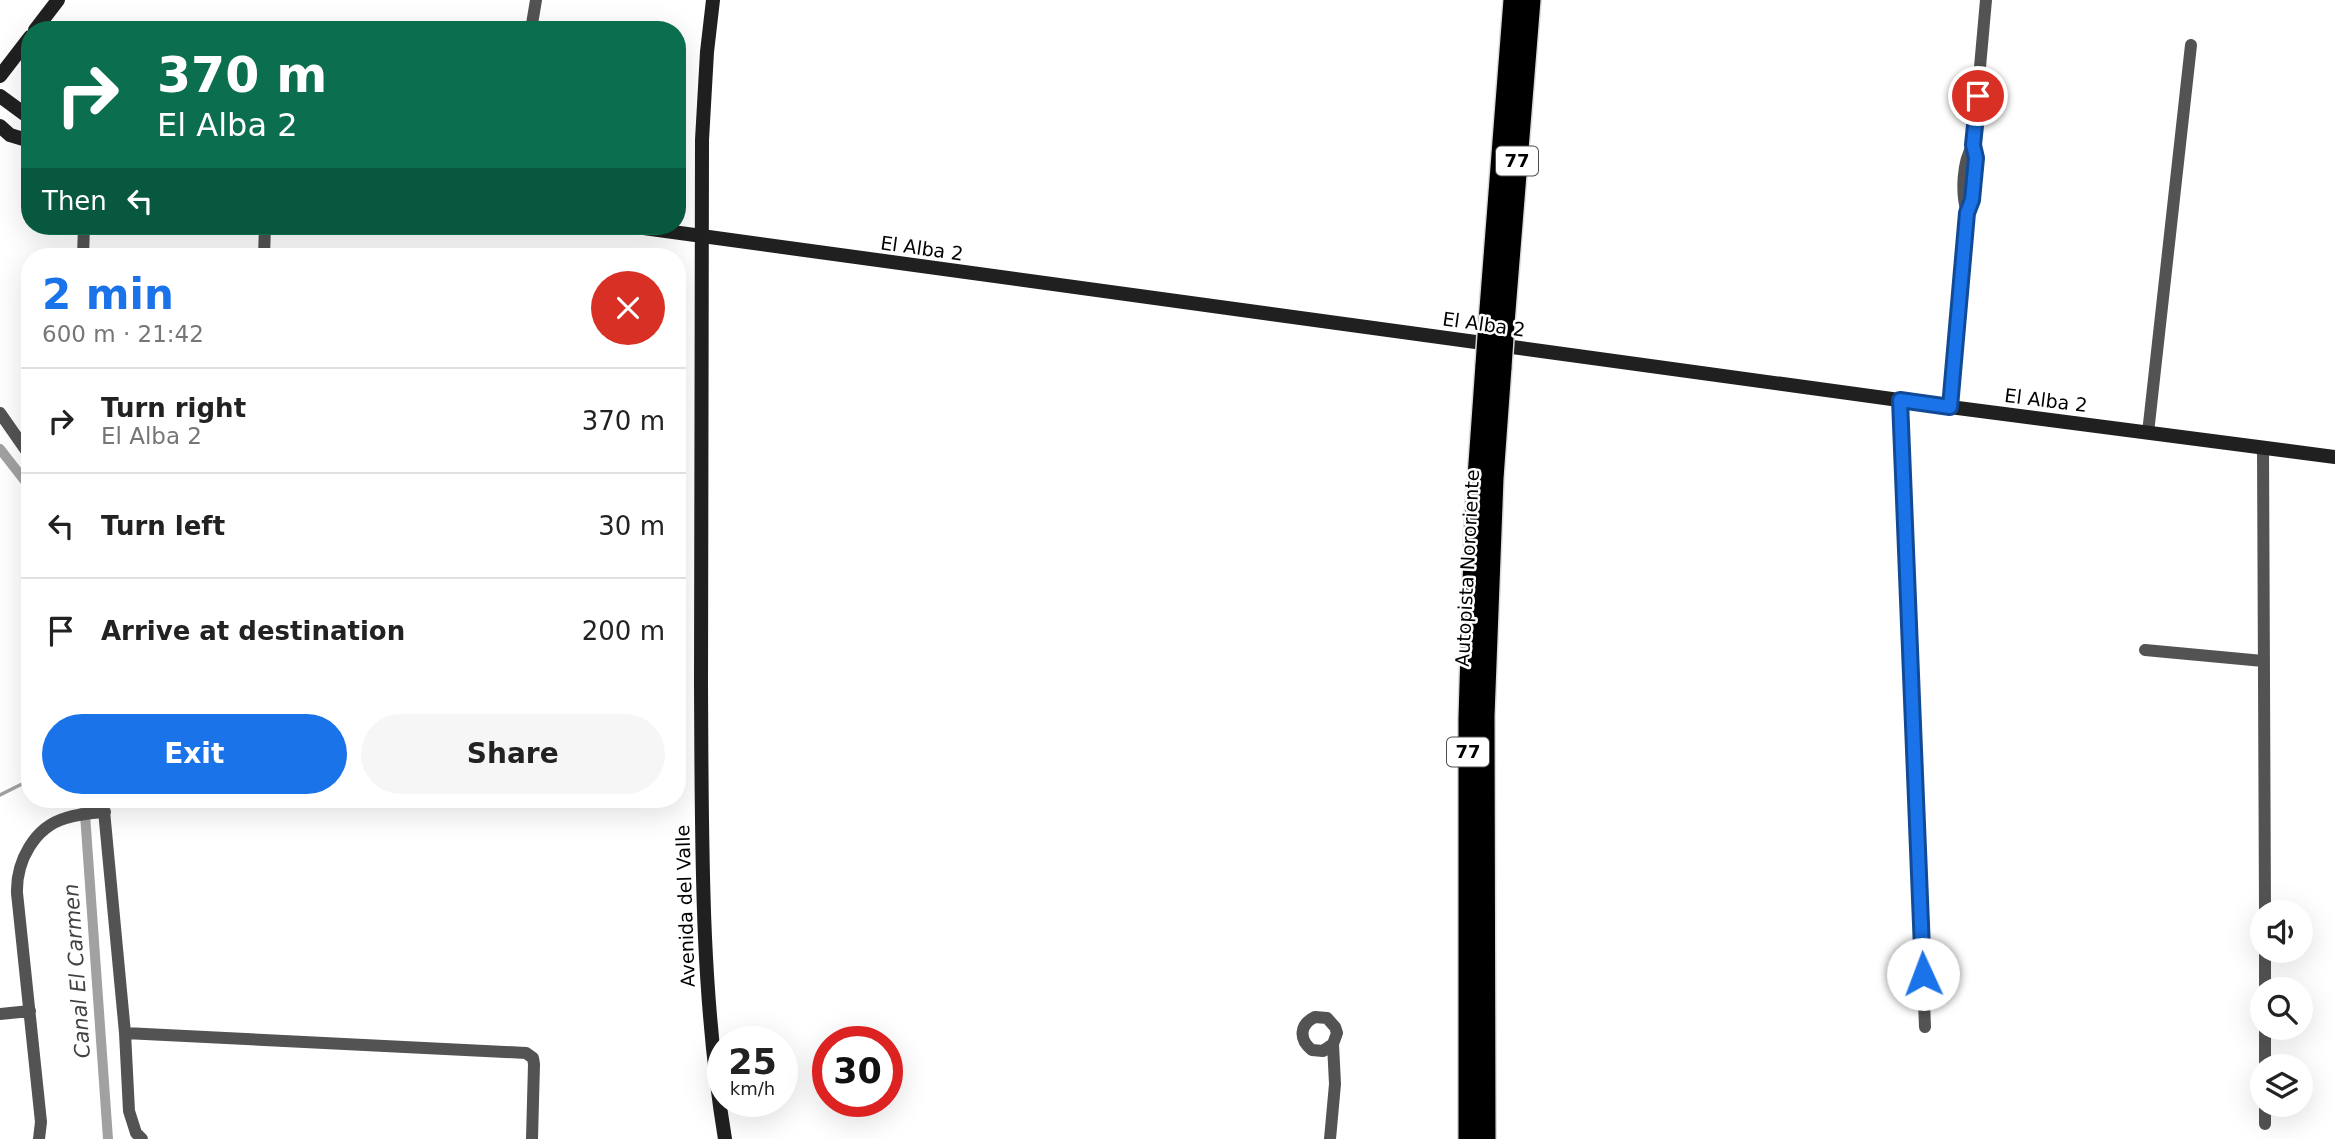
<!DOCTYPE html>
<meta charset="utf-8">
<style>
:root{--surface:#fff;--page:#f6f6f6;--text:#222;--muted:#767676;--line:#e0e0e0;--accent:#1a73e8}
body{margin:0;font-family:"DejaVu Sans",sans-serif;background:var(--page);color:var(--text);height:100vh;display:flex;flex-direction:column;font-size:26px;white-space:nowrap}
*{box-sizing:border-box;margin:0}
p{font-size:23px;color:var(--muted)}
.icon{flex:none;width:38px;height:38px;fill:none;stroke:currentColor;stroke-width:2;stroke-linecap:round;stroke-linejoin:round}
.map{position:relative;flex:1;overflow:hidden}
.side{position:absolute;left:21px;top:248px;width:665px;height:560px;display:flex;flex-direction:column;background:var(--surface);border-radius:28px;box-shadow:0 7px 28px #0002}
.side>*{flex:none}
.banner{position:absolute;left:21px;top:21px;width:665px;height:214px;border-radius:28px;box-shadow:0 7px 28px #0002;background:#0b6e4f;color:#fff;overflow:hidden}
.tools{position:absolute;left:2250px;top:900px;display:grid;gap:14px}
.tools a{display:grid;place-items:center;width:63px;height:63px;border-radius:50%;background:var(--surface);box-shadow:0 7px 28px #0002;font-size:35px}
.speed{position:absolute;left:707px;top:1026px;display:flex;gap:14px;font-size:35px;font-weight:700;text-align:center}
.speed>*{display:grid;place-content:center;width:91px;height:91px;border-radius:50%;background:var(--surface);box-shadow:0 7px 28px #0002;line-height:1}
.speed small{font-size:18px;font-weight:400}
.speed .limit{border:10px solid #d22;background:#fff;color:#111}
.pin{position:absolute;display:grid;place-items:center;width:60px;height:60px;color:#fff;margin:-30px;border:4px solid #fff;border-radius:50%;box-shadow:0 2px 7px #0007}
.me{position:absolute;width:77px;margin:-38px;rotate:358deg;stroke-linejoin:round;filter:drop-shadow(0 0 5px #0008)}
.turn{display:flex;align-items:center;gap:24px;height:147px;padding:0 21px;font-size:32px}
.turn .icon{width:91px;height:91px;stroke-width:2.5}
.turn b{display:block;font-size:49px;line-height:60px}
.then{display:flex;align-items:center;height:66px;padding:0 21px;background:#0003;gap:14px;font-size:26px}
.round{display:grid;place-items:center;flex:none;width:74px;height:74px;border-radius:37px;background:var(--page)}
.head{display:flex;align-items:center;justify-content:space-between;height:119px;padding:0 21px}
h1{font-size:42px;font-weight:700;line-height:52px;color:var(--accent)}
.cta{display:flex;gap:14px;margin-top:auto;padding:14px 21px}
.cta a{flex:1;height:80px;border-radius:42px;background:var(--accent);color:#fff;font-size:28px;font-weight:700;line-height:80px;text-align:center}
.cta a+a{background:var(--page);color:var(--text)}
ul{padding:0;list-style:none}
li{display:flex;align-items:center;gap:21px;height:105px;padding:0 21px;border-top:2px solid var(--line)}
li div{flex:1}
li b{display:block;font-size:26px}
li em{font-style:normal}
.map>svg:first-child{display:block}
</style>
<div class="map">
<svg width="2335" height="1139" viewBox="0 0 2335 1139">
<rect width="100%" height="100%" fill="#fff"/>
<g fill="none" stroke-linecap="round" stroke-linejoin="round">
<path stroke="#a1a1a1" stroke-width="3.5" d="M 0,795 L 30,780"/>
<path stroke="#a1a1a1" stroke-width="10" d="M 0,449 L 25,481 L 30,491
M 84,800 L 108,1139"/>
<g stroke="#dbdbdb" stroke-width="24">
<path id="highway" d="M 1489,322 L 1514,0
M 1504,323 L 1530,0
M 1469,1139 L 1469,718 L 1475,520 L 1486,365
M 1485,1139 L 1484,716 L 1493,478 L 1501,367"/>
</g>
<path stroke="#535353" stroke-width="12" d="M 531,30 L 536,0
M 1967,213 C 1961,194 1962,162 1973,145
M 83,257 L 84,226
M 264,257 L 265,226
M 1900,400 L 1925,1027
M 1950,407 L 1967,213 C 1976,194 1979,164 1973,145 L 1986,0
M 0,413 L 30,456
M 2148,433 L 2191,45
M 2263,448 L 2265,912
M 2145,650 L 2263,661
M 103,800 L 125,1033 L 129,1111 L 136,1133 L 142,1139
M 2265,950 L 2265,989
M 0,1014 L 30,1011
M 2265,1027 L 2265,1066
M 125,1033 L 526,1053 L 533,1058 L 534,1064 L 532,1139
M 2265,1104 L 2265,1124
M 39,1139 L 41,1122 L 17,893 C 16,862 34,827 66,818 C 78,814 92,813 105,812
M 1330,1139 L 1335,1084 L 1333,1044 L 1337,1033 L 1335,1027 L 1327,1018 L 1315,1017 C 1300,1024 1298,1039 1312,1050 L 1323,1051 L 1333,1044"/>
<path stroke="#202020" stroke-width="14" d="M 713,0 L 707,52 L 702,140 C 700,322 700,504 701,685 C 702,837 700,989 725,1139
M 35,30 L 58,0
M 0,76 L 30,37
M 0,96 L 30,118
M 0,126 L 10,135 L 30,141
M 629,226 L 1950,407 L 2335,457"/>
<use href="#highway" stroke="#000" stroke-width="21"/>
<g stroke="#dbdbdb" stroke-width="24" stroke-linecap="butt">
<path id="highway-bridge" d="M 1486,365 L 1489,322
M 1501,367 L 1504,323"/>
</g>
<use href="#highway-bridge" stroke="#000" stroke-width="21"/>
</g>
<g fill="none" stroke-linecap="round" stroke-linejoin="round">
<g stroke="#114b97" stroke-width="18">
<path id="route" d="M 1923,974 L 1900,400 L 1950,407 L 1967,213 L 1972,200 L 1976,158 L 1973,145 L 1978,96"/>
</g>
<use href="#route" stroke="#1a73e8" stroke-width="12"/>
</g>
<g text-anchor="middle" stroke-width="5" stroke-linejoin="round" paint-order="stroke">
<g fill="#fff" stroke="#4c4c4c" stroke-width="2">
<rect x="1496" y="146.5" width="42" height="29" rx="5"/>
<rect x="1447" y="737.5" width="42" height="29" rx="5"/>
</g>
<g font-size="18" font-weight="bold" fill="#000">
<text x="1517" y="167">77</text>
<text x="1468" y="758">77</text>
</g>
<g font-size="19" fill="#000" stroke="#fff">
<text transform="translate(922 248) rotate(8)" y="7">El Alba 2</text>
<text transform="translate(1484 324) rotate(8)" y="7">El Alba 2</text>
<text transform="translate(2046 400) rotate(7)" y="7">El Alba 2</text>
<text transform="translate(1467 568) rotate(-87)" y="7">Autopista Nororiente</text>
<text transform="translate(685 906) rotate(-92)" y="7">Avenida del Valle</text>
</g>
<g font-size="21" font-style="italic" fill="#424242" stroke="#fff">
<text transform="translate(77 971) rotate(-94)" y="7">Canal El Carmen</text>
</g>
</g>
</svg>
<div class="tools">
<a><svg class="icon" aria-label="sound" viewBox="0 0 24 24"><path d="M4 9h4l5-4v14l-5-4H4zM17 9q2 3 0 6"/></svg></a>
<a><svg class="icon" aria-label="search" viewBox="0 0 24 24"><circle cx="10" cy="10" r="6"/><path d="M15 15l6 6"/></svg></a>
<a><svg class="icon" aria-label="layers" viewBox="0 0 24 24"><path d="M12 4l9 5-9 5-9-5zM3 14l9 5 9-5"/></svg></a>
</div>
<div class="speed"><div>25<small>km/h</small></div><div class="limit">30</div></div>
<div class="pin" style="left:1978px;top:96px;background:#d93025"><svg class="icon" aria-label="arrive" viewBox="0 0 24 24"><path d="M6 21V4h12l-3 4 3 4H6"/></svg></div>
<svg class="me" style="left:1923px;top:974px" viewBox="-20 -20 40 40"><circle r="19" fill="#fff"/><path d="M0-13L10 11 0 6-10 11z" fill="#1a73e8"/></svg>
<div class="banner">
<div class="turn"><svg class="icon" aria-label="right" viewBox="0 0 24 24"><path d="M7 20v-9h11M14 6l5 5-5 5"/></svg><div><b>370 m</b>El Alba 2</div></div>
<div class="then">Then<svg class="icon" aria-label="left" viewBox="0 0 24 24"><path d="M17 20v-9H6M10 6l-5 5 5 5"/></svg></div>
</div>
<section class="side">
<div class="head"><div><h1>2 min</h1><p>600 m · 21:42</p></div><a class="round" style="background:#d93025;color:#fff"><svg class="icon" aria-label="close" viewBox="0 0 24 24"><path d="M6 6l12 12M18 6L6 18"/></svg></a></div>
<ul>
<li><svg class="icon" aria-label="right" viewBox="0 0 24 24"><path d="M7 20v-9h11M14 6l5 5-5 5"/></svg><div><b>Turn right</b><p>El Alba 2</p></div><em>370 m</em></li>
<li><svg class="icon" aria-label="left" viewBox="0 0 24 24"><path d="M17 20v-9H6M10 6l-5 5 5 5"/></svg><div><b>Turn left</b></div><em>30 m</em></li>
<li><svg class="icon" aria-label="arrive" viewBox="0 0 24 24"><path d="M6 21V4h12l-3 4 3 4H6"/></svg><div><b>Arrive at destination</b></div><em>200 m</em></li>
</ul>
<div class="cta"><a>Exit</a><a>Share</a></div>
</section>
</div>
